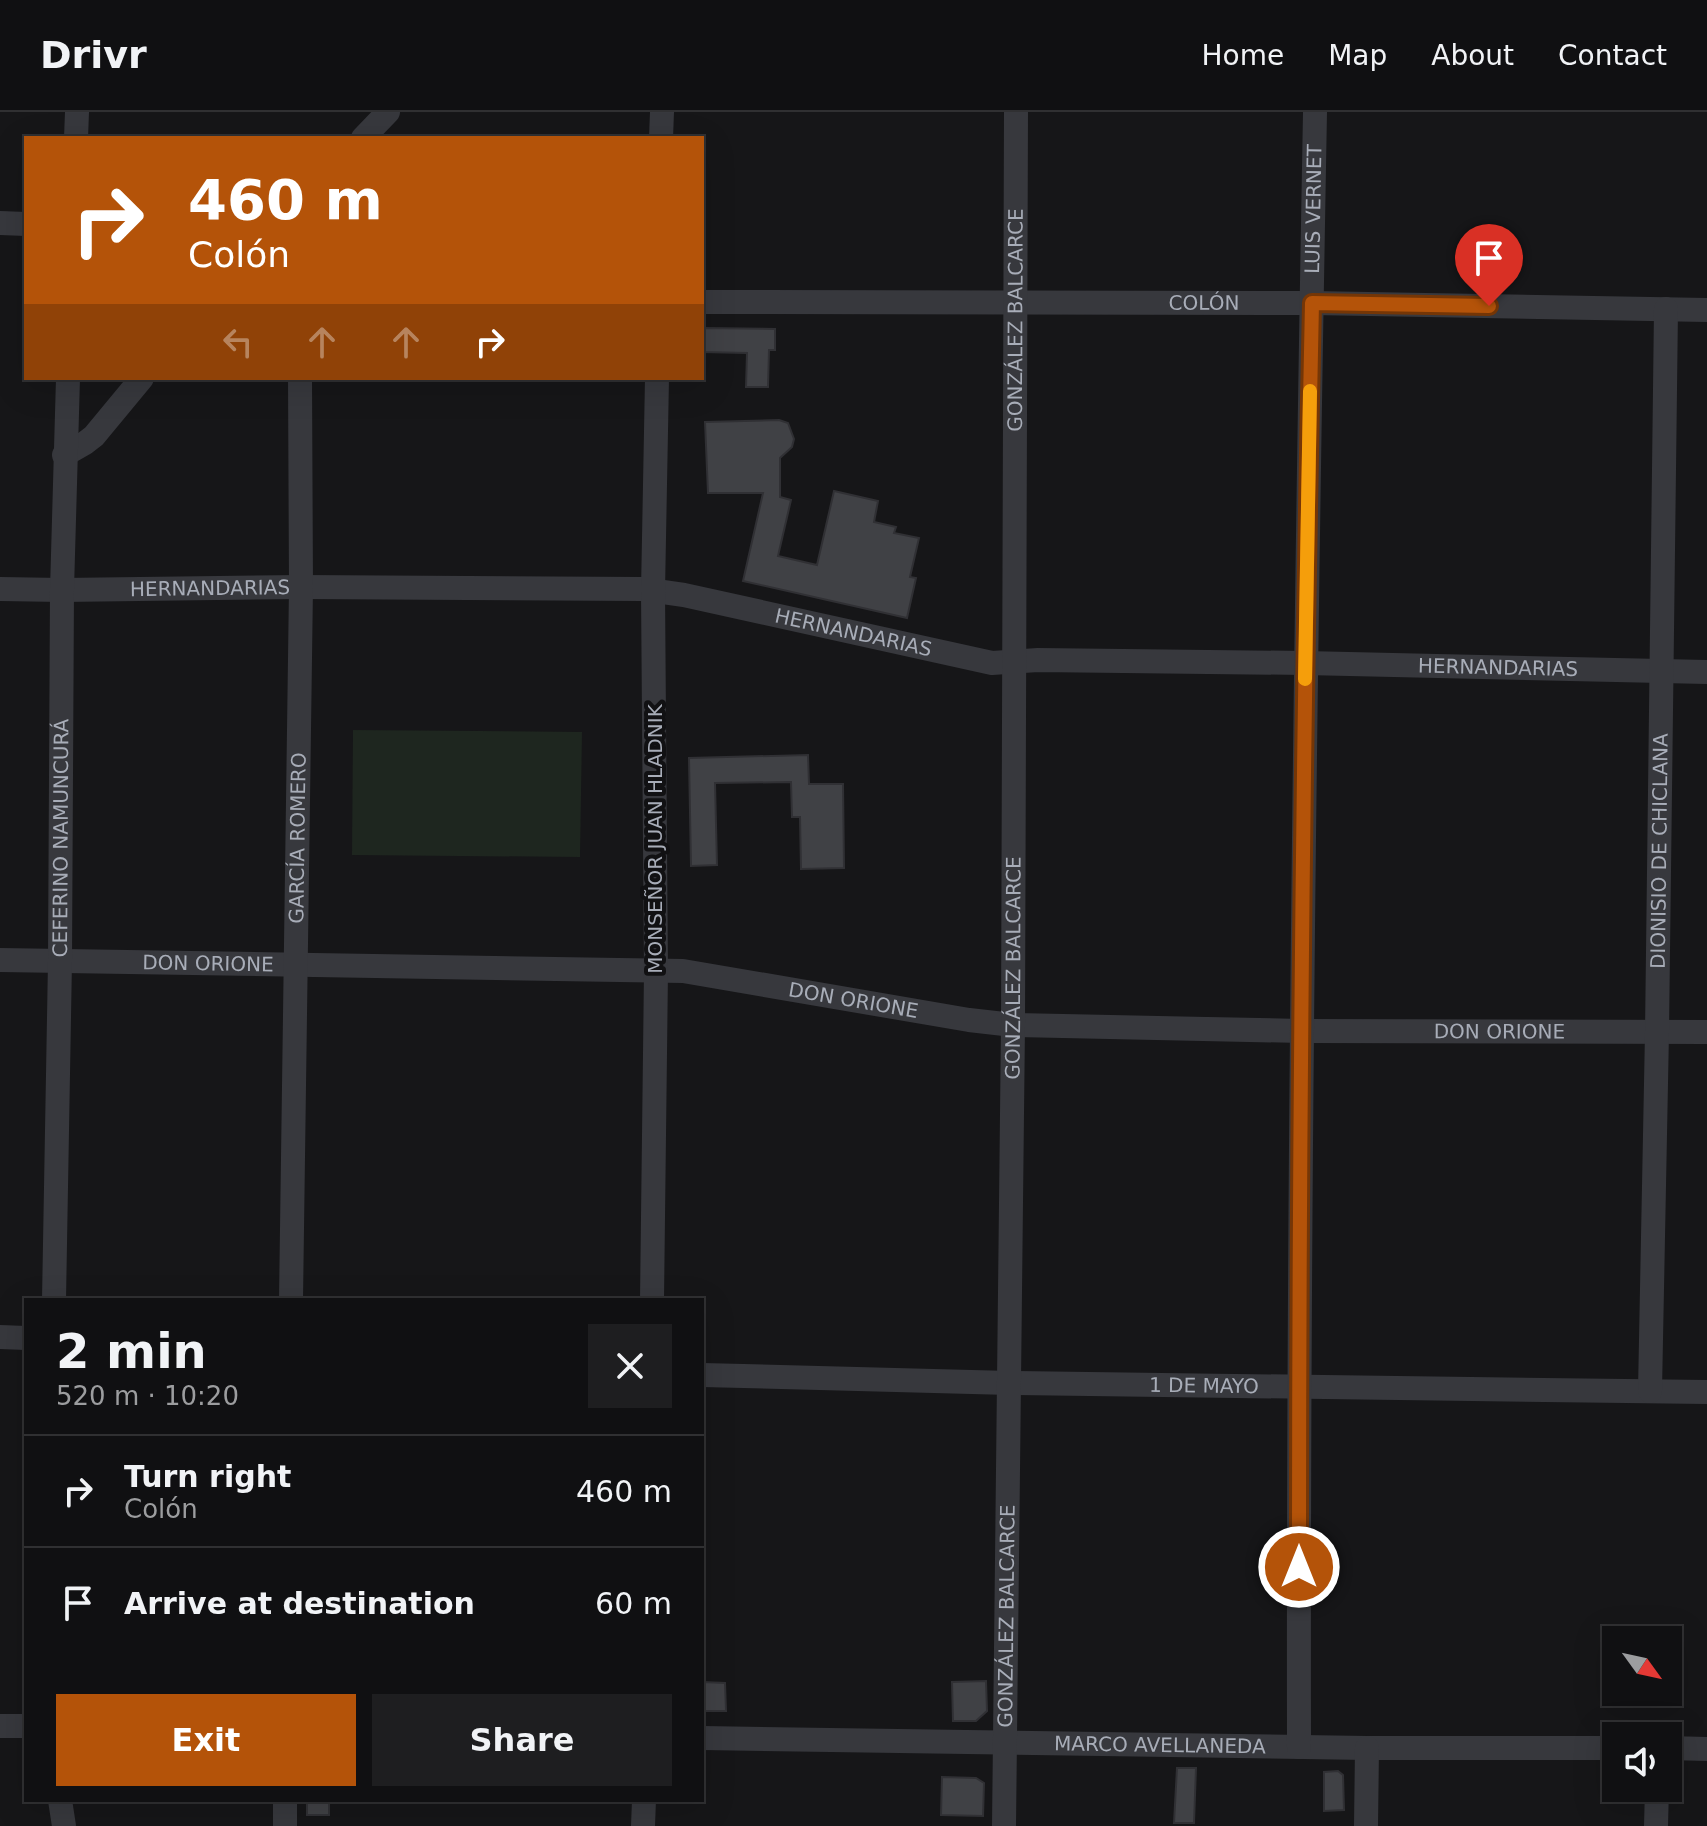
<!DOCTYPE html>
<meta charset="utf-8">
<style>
:root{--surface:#101012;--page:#1e1e20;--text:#f1f3f6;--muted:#9c9d9f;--line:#303032;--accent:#b45309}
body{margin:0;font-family:"DejaVu Sans",sans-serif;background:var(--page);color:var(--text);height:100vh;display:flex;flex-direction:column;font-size:30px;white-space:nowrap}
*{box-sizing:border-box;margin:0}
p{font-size:26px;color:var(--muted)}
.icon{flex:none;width:44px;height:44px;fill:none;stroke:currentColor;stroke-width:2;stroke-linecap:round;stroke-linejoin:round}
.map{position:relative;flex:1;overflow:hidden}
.details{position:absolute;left:24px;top:1186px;width:680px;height:504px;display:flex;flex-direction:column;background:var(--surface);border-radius:0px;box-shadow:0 8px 32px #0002,0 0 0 2px var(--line)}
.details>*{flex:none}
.top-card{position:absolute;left:24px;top:24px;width:680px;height:244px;border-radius:0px;box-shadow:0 8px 32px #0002,0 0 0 2px var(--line);background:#b45309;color:#fff;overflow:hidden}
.needle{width:52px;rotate:123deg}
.fabs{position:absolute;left:1602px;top:1514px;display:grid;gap:16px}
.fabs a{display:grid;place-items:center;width:80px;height:80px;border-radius:0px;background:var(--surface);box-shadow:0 8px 32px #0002,0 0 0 2px var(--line);font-size:40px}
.pin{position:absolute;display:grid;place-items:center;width:68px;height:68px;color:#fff;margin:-82px -34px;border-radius:50% 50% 50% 0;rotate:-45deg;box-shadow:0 0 8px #0007}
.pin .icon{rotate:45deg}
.me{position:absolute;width:88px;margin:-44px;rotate:0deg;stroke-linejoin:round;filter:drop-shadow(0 0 6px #0008)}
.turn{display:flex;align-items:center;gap:28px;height:168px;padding:0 32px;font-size:36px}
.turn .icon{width:104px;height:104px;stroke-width:2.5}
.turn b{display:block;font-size:56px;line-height:68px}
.lanes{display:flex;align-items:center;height:76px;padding:0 32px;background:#0003;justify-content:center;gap:40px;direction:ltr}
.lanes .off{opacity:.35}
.round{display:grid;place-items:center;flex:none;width:84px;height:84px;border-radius:0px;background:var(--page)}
.overview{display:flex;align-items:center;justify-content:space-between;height:136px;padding:0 32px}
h1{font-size:48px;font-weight:600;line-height:60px}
.primary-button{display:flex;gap:16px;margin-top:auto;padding:16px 32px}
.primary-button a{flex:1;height:92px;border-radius:0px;background:var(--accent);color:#fff;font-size:32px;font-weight:600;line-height:92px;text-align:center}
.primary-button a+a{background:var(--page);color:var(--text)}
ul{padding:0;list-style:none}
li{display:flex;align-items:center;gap:24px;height:112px;padding:0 32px;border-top:2px solid var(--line)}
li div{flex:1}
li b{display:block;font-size:30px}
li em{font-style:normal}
header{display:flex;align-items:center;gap:48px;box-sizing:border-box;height:112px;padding:0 40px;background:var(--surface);border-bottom:2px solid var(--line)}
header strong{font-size:38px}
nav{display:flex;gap:44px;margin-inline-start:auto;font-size:28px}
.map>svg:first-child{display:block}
</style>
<header>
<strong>Drivr</strong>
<nav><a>Home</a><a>Map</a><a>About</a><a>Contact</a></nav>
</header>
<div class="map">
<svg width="1707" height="1714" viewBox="0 0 1707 1714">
<rect width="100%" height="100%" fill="#161618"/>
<path fill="#1e261f" d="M 353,618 L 582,620 L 580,745 L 352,743 Z"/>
<path fill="#404145" stroke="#303034" stroke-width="2" d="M 702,216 L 775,217 L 775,238 L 769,238 L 768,275 L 746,275 L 747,241 L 702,240 Z
M 779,308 L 788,311 L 794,327 L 792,335 L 780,346 L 780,385 L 791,388 L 778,444 L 817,453 L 834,379 L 878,389 L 874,410 L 896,415 L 894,421 L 919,426 L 910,465 L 916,466 L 907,506 L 743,469 L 763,381 L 708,381 L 705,310 Z
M 808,643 L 809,672 L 843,672 L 844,756 L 801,757 L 800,705 L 792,705 L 791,670 L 715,671 L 717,753 L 691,754 L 689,646 Z
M 986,1569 L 987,1599 L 976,1609 L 953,1609 L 952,1570 Z
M 702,1570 L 725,1571 L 726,1599 L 702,1599 Z
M 1177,1656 L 1196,1656 L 1194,1711 L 1174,1711 Z
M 1338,1659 L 1343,1663 L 1344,1698 L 1324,1699 L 1324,1660 Z
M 942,1665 L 976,1666 L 984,1671 L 983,1704 L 941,1703 Z
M 307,1688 L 329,1688 L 329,1703 L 307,1703 Z"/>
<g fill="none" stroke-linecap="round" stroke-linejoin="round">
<g stroke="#37383d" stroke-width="24">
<path d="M 76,26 L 77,0"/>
<path d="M 363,26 L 388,0"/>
<path d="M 661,26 L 662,0"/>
<path d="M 0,111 L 26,112"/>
<path id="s1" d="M 702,190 L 1312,191 L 1707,198"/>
<path d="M 64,343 L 85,331 L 94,324 L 142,266"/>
<path id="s2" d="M 0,477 L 62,478 L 301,475 L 642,477 L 684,483 L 992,551 L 1038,548 L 1305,551 L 1707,560"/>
<path id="s3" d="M 0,848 L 683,859 L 969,908 L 1013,913 L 1302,919 L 1707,920"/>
<path id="s4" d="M 54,1188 L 60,849 L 62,478 L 68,266"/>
<path id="s5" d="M 291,1188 L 301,475 L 300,266"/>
<path d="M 652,1188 L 656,859 L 653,479 L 657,266"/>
<path d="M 0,1225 L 26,1226"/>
<path id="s6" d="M 702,1263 L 1010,1271 L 1707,1280"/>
<path id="s7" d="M 1650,1279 L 1657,920 L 1666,197"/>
<path d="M 0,1614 L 26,1614"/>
<path id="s8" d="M 702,1626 L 1367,1636 L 1616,1636"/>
<path id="s9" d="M 1299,1635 C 1298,1090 1305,545 1315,0"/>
<path d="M 1668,1636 L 1707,1637"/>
<path d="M 60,1688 L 64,1714"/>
<path d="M 285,1714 L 285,1688"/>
<path d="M 643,1714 L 644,1688"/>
<path id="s10" d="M 1004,1714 L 1013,913 L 1016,0"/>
<path d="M 1366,1714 L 1367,1636"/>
<path d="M 1656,1714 L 1657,1676"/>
</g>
</g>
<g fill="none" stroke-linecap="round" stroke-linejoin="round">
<g stroke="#753606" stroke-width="20">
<path id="route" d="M 1299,1455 C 1299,1034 1303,612 1312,191 L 1489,194"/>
</g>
<use href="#route" stroke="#b45309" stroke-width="14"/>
<path stroke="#f59e0b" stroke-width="14" d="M 1305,567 L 1310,279"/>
</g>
<g text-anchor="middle" stroke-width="8" stroke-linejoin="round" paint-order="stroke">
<g font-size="20" fill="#a8adb8" stroke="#111113">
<text dy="7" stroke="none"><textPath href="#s9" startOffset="1538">LUIS VERNET</textPath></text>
<text dy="7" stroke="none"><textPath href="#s1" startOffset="502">COLÓN</textPath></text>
<text dy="7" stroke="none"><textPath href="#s10" startOffset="1506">GONZÁLEZ BALCARCE</textPath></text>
<text dy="7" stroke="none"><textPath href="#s2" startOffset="210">HERNANDARIAS</textPath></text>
<text dy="7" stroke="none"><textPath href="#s2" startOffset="858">HERNANDARIAS</textPath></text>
<text dy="7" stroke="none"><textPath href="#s2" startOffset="1506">HERNANDARIAS</textPath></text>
<text dy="7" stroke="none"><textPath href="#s4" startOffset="462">CEFERINO NAMUNCURÁ</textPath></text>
<text dy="7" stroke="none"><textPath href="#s5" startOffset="462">GARCÍA ROMERO</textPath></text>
<text transform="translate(655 727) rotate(-90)" y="7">MONSEÑOR JUAN HLADNIK</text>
<text dy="7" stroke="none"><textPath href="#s7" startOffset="540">DIONISIO DE CHICLANA</textPath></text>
<text dy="7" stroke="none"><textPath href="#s3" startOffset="208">DON ORIONE</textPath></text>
<text dy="7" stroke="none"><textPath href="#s10" startOffset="858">GONZÁLEZ BALCARCE</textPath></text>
<text dy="7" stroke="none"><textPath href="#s3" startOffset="856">DON ORIONE</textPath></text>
<text dy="7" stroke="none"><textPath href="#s3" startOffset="1504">DON ORIONE</textPath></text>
<text dy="7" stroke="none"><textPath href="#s6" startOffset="502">1 DE MAYO</textPath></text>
<text dy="7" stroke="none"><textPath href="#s10" startOffset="210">GONZÁLEZ BALCARCE</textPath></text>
<text dy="7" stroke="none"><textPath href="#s8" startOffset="458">MARCO AVELLANEDA</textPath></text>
</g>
</g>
</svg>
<div class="fabs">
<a><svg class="needle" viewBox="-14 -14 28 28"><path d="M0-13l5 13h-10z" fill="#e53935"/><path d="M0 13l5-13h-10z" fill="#9c9d9f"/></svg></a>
<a><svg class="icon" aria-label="sound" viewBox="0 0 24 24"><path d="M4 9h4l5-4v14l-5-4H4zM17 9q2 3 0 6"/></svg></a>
</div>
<div class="pin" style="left:1489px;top:194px;background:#d93025"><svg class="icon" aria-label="arrive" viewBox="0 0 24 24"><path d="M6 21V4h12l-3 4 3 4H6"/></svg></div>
<svg class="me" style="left:1299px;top:1455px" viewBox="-20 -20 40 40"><circle r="17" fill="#b45309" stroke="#fff" stroke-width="3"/><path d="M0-11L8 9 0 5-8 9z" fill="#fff"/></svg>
<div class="top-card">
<div class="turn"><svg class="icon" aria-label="right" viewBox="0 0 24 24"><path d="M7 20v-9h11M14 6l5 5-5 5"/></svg><div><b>460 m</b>Colón</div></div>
<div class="lanes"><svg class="icon off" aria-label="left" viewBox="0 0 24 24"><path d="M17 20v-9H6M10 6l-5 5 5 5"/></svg><svg class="icon off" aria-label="ahead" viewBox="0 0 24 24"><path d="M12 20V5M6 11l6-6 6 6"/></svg><svg class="icon off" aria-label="ahead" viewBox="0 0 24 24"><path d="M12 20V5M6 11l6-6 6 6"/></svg><svg class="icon" aria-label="right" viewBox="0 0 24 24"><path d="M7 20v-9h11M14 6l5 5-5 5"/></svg></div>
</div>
<section class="details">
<div class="overview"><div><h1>2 min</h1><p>520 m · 10:20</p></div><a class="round"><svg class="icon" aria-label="close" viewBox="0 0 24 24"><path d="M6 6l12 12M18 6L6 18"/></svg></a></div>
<ul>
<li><svg class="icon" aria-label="right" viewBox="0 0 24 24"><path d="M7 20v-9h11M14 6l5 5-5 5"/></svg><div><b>Turn right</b><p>Colón</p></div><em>460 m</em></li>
<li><svg class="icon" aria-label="arrive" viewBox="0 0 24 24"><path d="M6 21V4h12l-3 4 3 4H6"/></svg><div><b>Arrive at destination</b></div><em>60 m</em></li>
</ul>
<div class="primary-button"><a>Exit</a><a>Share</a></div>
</section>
</div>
